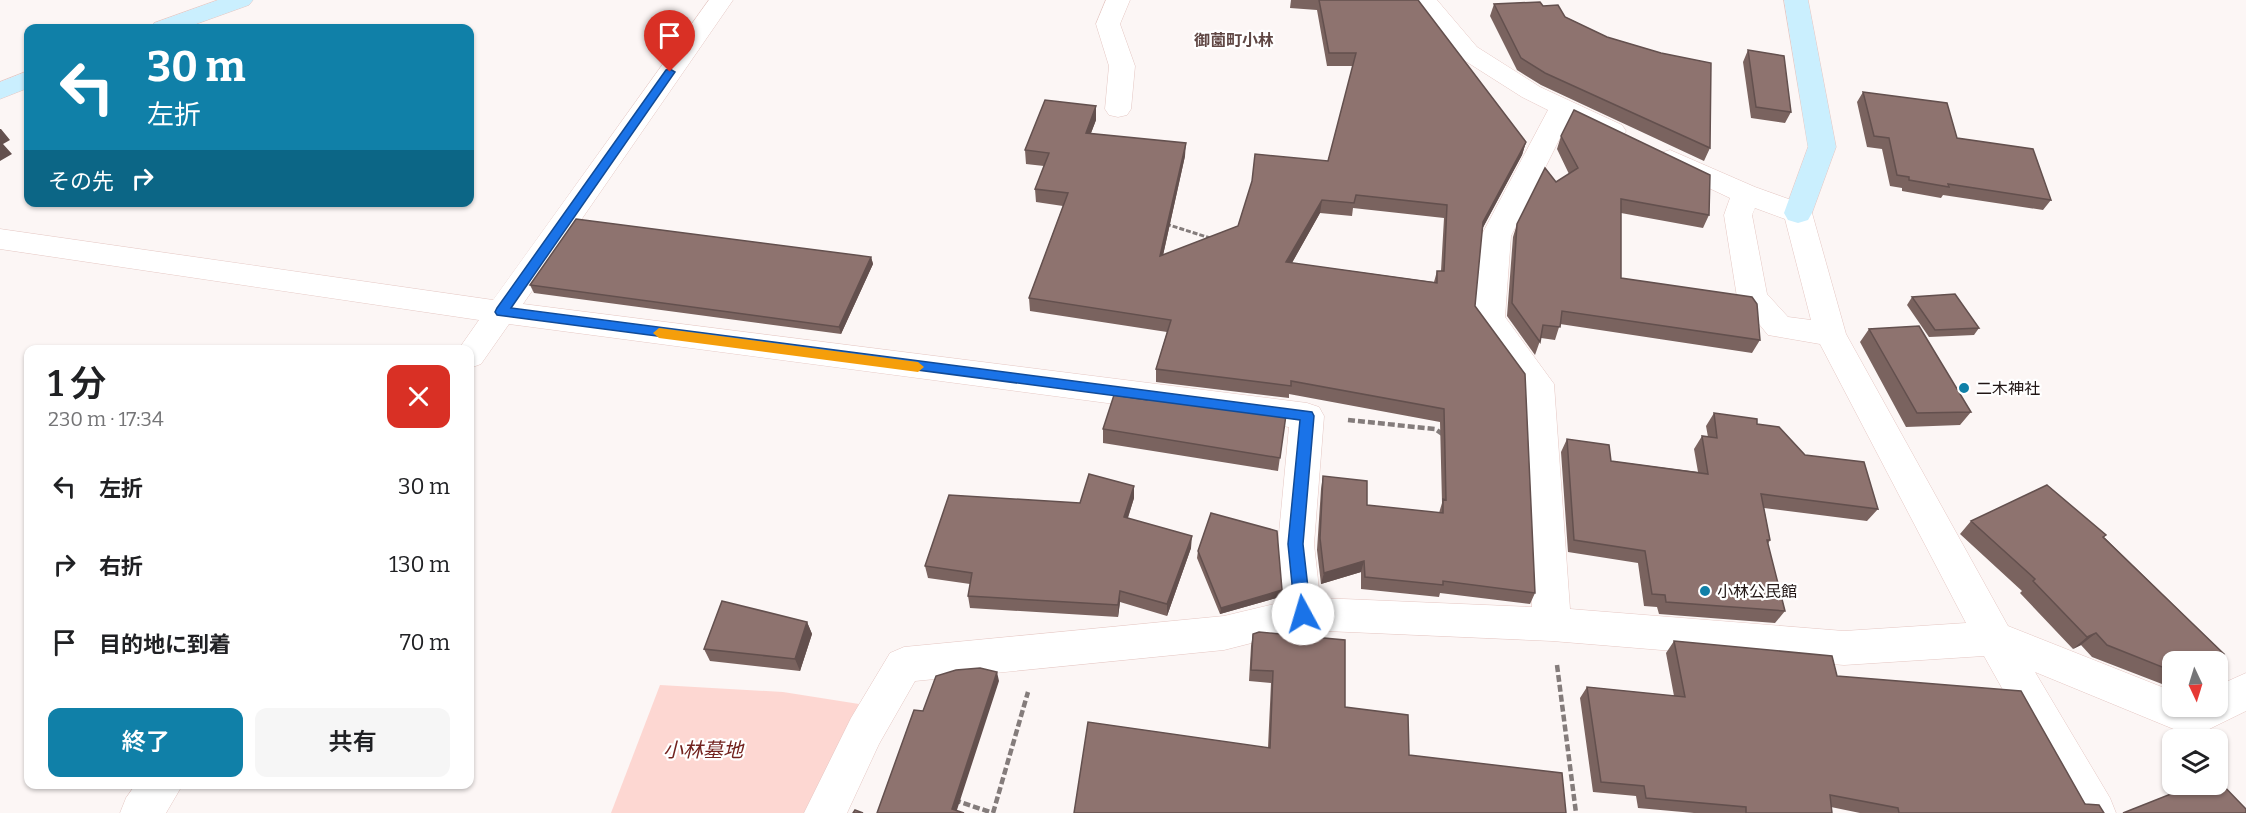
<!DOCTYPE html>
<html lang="ja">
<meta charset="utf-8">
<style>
:root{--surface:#fff;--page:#f6f6f6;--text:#202124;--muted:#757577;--accent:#1080a8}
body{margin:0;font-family:Bitter,"Noto Sans JP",serif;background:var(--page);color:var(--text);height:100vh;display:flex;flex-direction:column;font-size:22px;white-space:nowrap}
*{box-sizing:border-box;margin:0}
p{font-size:20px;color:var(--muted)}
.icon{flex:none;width:33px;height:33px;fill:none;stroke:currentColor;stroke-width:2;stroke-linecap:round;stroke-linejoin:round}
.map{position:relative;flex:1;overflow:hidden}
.side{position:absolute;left:24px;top:345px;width:450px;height:444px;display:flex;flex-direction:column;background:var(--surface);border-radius:12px;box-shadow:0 2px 4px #0004}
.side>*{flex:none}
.hud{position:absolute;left:24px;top:24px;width:450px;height:183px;border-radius:12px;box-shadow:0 2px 4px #0004;background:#1080a8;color:#fff;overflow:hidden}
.needle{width:39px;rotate:176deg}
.controls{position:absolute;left:2162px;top:651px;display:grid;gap:12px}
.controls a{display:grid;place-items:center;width:66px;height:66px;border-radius:12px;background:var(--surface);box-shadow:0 2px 4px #0004;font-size:30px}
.pin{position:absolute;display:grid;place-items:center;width:51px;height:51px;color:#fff;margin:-62px -26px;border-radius:50% 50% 50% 0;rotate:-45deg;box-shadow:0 0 6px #0007}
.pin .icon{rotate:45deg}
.me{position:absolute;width:66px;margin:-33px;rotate:354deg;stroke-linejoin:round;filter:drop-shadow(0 0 4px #0008)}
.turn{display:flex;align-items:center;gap:21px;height:126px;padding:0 24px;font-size:27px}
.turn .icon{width:78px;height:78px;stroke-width:2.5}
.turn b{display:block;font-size:42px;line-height:51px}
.then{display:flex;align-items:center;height:57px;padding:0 24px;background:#0003;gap:12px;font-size:22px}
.round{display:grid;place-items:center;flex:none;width:63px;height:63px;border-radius:12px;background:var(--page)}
.summary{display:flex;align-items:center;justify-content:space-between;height:102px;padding:0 24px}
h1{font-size:36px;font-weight:600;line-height:45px}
.primary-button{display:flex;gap:12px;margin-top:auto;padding:12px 24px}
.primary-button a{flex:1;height:69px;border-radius:12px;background:var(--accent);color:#fff;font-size:24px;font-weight:600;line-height:69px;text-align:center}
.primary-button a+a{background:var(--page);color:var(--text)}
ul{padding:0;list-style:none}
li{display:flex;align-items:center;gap:18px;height:78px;padding:0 24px}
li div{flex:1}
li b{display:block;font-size:22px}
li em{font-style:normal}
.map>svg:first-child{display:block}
</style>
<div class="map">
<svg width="2246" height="813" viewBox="0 0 2246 813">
<rect width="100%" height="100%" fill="#fcf6f5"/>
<path fill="#fdd7d2" d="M 660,685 L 783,692 L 859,704 L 805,813 L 611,813 Z"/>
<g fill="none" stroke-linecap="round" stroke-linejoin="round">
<g stroke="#e5c7c3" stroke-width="1">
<path id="street" d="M 709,0 L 733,0 L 523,304 L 1307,403 L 1319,407 L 1324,416 L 1314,544 L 1320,598 L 1532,607 L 1522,386 L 1473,319 L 1481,236 L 1548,110 L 1522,97 L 1459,57 L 1412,0 L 1437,0 L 1477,47 L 1540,87 L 1622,125 L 1626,131 L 1622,137 L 1613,139 L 1604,137 L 1569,120 L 1511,236 L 1505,317 L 1554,384 L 1570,609 L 1844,631 L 1966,623 L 1820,344 L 1768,335 L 1737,297 L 1724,215 L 1730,198 L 1660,165 L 1656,159 L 1660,153 L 1670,150 L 1755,187 L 1808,206 L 1812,213 L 1846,334 L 2008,626 L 2172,691 L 2172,706 L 2217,706 L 2217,686 L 2246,673 L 2246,711 L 2193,737 L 2035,672 L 2110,798 L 2116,813 L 2072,813 L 1984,656 L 1844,665 L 1552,641 L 1303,630 L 1224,650 L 915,681 L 879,744 L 847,813 L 804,813 L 851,718 L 890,653 L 904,647 L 1224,616 L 1283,602 L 1278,544 L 1289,427 L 509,324 L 481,364 L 470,368 L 470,350 L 458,350 L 479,320 L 0,249 L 0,229 L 493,300 ZM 1755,208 L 1785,219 L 1811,320 L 1788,317 L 1767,294 L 1752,215 Z
M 1106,0 L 1130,0 L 1120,24 L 1135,66 L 1131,109 L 1127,115 L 1118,117 L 1109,115 L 1105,109 L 1109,66 L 1096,24 Z
M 136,784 L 183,784 L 166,813 L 120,813 L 126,798 Z"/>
</g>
<g stroke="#e5c7c3" stroke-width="1">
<path id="secondary" d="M 218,0 L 253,0 L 249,5 L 185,28 L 151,28 L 154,23 Z
M 1784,0 L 1808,0 L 1836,147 L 1812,213 L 1808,220 L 1798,223 L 1788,220 L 1784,213 L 1808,147 Z
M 28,71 L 28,88 L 0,99 L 0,82 Z"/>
</g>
<path stroke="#847c7b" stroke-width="3" stroke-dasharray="5 2" stroke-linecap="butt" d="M 1166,224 L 1213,239"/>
<path stroke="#847c7b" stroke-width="4.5" stroke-dasharray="7 3" stroke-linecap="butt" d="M 1348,420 L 1435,429 L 1444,435
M 1557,665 L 1576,813
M 954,800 L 993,813
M 993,813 L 1028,692"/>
<use href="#street" fill="#fff" fill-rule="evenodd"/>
<use href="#secondary" fill="#caeffe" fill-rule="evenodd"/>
</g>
<path fill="#7a635f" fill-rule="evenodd" d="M 1291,0 L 1418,0 L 1526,142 L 1522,155 L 1482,229 L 1475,306 L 1535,593 L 1530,604 L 1440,593 L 1439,597 L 1361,589 L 1361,572 L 1321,584 L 1317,550 L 1321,489 L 1323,476 L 1367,505 L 1439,513 L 1442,503 L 1440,422 L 1289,394 L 1289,398 L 1156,382 L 1156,369 L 1167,332 L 1030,311 L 1029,298 L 1063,206 L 1036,202 L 1035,189 L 1044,166 L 1026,164 L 1025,150 L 1096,106 L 1096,120 L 1091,133 L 1185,156 L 1163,255 L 1238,226 L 1328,161 L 1353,66 L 1327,66 L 1317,10 L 1290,8 ZM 1353,208 L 1444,218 L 1441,271 L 1437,271 L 1434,282 L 1292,263 L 1320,213 L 1352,216 Z
M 1494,4 L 1543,6 L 1607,37 L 1661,53 L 1710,148 L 1704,161 L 1541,85 L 1517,70 L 1490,16 Z
M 1748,50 L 1791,112 L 1785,123 L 1751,118 L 1743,62 Z
M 1863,92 L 1957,138 L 2051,200 L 2043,210 L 1943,195 L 1941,198 L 1902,191 L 1902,188 L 1890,186 L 1882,149 L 1867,147 L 1857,102 Z
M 1561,136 L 1709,215 L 1703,228 L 1621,213 L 1621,278 L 1760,340 L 1752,353 L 1560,324 L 1555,340 L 1541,338 L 1535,355 L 1507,316 L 1513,237 L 1517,224 L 1556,182 L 1569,174 L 1557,149 Z
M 871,257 L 873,264 L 841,334 L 534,293 L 530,285 Z
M 1912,297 L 1979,328 L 1974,335 L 1929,337 L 1907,305 Z
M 1869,329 L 1971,412 L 1960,425 L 1906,427 L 1860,342 Z
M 1714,413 L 1757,424 L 1805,455 L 1878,509 L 1867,521 L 1764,508 L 1770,540 L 1768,544 L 1785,611 L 1775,623 L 1659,614 L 1657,607 L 1644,606 L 1638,563 L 1568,552 L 1561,452 L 1567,439 L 1611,461 L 1698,472 L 1694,449 L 1702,436 L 1708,437 L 1706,426 Z
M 1286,415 L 1278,471 L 1103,443 L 1103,429 Z
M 1134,498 L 1128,518 L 1191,548 L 1167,616 L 1120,602 L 1118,617 L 970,608 L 968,596 L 970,584 L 928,578 L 925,566 L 1080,503 Z
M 1971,521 L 2106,535 L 2104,537 L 2224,654 L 2214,662 L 2172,662 L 2172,680 L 2162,684 L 2092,657 L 2081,645 L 2073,649 L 2020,593 L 2022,591 L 1960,534 Z
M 1198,551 L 1282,590 L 1280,597 L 1220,614 L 1197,558 Z
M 807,622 L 812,634 L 800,671 L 710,661 L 704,649 Z
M 1253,634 L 1345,707 L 1409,755 L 1268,747 L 1271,683 L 1249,681 L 1251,646 Z
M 1674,641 L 1837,676 L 2104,813 L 1860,813 L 1831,807 L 1832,813 L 1694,813 L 1638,808 L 1636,796 L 1593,792 L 1580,698 L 1587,687 L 1674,696 L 1666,653 Z"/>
<path fill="#63504e" d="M 1096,106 L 1096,120 L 1086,146 L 1086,133 Z
M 0,129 L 1,129 L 10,140 L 3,144 L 12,154 L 0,161 Z
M 1526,142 L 1522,155 L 1479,235 L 1483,222 Z
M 1186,143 L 1185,156 L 1160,269 L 1160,256 Z
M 1322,200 L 1320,213 L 1285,275 L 1286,262 Z
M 871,257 L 873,264 L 841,334 L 839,327 Z
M 1134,486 L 1134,498 L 1124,529 L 1124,517 Z
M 1192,536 L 1191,548 L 1167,616 L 1167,604 Z
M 1364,561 L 1361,572 L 1321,584 L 1324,573 Z
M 1282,590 L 1280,597 L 1220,614 L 1221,608 Z
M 1120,591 L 1120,602 L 1118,617 L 1118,605 Z
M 807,622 L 812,634 L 800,671 L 795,659 Z
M 2096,633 L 2081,645 L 2073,649 L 2087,637 Z
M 2224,654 L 2214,662 L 2206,662 Z
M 997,672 L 999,681 L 956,813 L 952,809 Z
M 2172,677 L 2172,680 L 2162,684 Z"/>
<path fill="#8e736f" stroke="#63504e" stroke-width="1.5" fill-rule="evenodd" d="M 1319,0 L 1418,0 L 1526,142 L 1483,222 L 1475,306 L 1525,374 L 1535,593 L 1443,581 L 1443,585 L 1365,577 L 1364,561 L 1324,573 L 1320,538 L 1323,476 L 1367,481 L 1367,505 L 1443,513 L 1443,499 L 1446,500 L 1444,409 L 1291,381 L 1291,386 L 1156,369 L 1171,320 L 1029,298 L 1068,193 L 1035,189 L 1049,153 L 1025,150 L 1045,100 L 1096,106 L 1086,133 L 1186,143 L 1160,256 L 1238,226 L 1252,181 L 1255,154 L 1328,161 L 1356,53 L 1329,53 ZM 1356,195 L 1447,205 L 1444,271 L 1437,271 L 1437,283 L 1286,262 L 1322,200 L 1354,203 Z
M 1540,2 L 1543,6 L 1558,5 L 1565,17 L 1607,37 L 1661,53 L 1711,63 L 1710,148 L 1545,73 L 1521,58 L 1494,4 Z
M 1748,50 L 1784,56 L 1791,112 L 1756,107 Z
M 1863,92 L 1947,103 L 1957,138 L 2033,149 L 2051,200 L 1948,184 L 1949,187 L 1909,180 L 1909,177 L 1897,175 L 1889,138 L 1874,136 Z
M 1574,110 L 1710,175 L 1709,215 L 1621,199 L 1621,278 L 1752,297 L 1757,304 L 1760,340 L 1562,311 L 1560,327 L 1543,325 L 1540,342 L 1512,303 L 1517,224 L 1545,168 L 1556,182 L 1578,168 L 1561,136 Z
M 576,219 L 871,257 L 839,327 L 530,285 Z
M 1955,294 L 1979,328 L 1935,330 L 1912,297 Z
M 1919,326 L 1971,412 L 1917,413 L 1869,329 Z
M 1114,395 L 1147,400 L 1148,397 L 1286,415 L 1280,458 L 1103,429 Z
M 1714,413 L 1757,419 L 1757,424 L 1779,427 L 1805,455 L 1864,462 L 1878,509 L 1761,494 L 1770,540 L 1767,540 L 1785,611 L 1666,602 L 1665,595 L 1652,594 L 1645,551 L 1574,540 L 1567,439 L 1609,445 L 1611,461 L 1708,474 L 1702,436 L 1717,438 Z
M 1089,474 L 1134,486 L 1124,517 L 1192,536 L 1167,604 L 1120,591 L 1118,605 L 968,596 L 972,573 L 925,566 L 949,495 L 1080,503 Z
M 2047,485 L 2106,535 L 2103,537 L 2224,654 L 2206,662 L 2172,662 L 2172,671 L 2107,645 L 2096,633 L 2087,637 L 2033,581 L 2035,579 L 1971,521 Z
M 1211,513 L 1277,531 L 1282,590 L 1221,608 L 1198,551 Z
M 722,601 L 807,622 L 795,659 L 704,649 Z
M 1259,632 L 1345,640 L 1345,707 L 1408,715 L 1409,755 L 1562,773 L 1566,813 L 1074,813 L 1088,722 L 1270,748 L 1273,671 L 1251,670 L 1253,634 Z
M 1674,641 L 1832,656 L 1837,676 L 2021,691 L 2085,804 L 2099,805 L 2104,813 L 1899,813 L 1898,808 L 1830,795 L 1832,813 L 1746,813 L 1746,807 L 1646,798 L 1644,786 L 1601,782 L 1587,687 L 1685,697 Z
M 980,668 L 997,672 L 952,809 L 964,813 L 877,813 L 914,710 L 923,711 L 936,676 L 956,670 Z
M 2217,779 L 2246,809 L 2246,813 L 2123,813 L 2196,784 L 2217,784 Z
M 855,810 L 863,813 L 853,813 Z"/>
<path fill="#1a73e8" stroke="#114b97" stroke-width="1.5" d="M 670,69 L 675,72 L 511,308 L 1312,412 L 1314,416 L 1303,544 L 1311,614 L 1308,619 L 1303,621 L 1297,619 L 1295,614 L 1288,544 L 1300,420 L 497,315 L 495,312 L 497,308 L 666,70 Z"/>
<path fill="#f59e0b" d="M 659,328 L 918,362 L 924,367 L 918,372 L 659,338 L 653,333 Z"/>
<g fill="#1080a8" stroke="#fff" stroke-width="2">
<circle cx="1964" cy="388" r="6"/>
<circle cx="1705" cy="591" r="6"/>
</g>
<g text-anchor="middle" stroke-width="4.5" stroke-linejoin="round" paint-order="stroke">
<g font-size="16" font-weight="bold" fill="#604744" stroke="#fff">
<text x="1234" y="46">御薗町小林</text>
</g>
<g font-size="16" fill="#211615" stroke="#fff" text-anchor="start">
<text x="1976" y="394">二木神社</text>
<text x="1717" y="597">小林公民館</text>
</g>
<g font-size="20" font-style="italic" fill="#73231f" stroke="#fff">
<text x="703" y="757">小林墓地</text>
</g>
</g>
</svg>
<div class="controls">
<a><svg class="needle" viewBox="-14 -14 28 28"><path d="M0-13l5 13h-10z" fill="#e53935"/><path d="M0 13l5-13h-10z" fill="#757577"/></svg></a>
<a><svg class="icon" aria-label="layers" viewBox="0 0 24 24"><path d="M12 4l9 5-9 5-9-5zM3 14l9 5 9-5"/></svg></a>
</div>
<div class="pin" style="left:670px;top:72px;background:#d93025"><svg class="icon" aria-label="arrive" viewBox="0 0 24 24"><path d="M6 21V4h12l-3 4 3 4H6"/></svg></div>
<svg class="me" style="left:1303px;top:614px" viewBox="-20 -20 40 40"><circle r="19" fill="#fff"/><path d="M0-13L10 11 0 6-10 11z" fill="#1a73e8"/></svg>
<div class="hud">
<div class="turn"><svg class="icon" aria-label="left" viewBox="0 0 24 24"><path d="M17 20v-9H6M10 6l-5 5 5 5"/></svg><div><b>30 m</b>左折</div></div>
<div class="then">その先<svg class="icon" aria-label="right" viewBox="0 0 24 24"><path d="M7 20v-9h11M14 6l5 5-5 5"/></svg></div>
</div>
<section class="side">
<div class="summary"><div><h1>1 分</h1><p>230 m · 17:34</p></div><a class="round" style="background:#d93025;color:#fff"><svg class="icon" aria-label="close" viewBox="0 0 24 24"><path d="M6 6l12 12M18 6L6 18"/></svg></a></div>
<ul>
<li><svg class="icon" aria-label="left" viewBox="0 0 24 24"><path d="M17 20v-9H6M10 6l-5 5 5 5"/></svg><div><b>左折</b></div><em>30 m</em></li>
<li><svg class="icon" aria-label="right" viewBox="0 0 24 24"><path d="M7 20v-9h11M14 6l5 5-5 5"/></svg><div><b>右折</b></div><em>130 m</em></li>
<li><svg class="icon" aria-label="arrive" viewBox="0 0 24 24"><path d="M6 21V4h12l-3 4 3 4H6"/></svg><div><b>目的地に到着</b></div><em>70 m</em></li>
</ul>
<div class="primary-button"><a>終了</a><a>共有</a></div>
</section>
</div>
